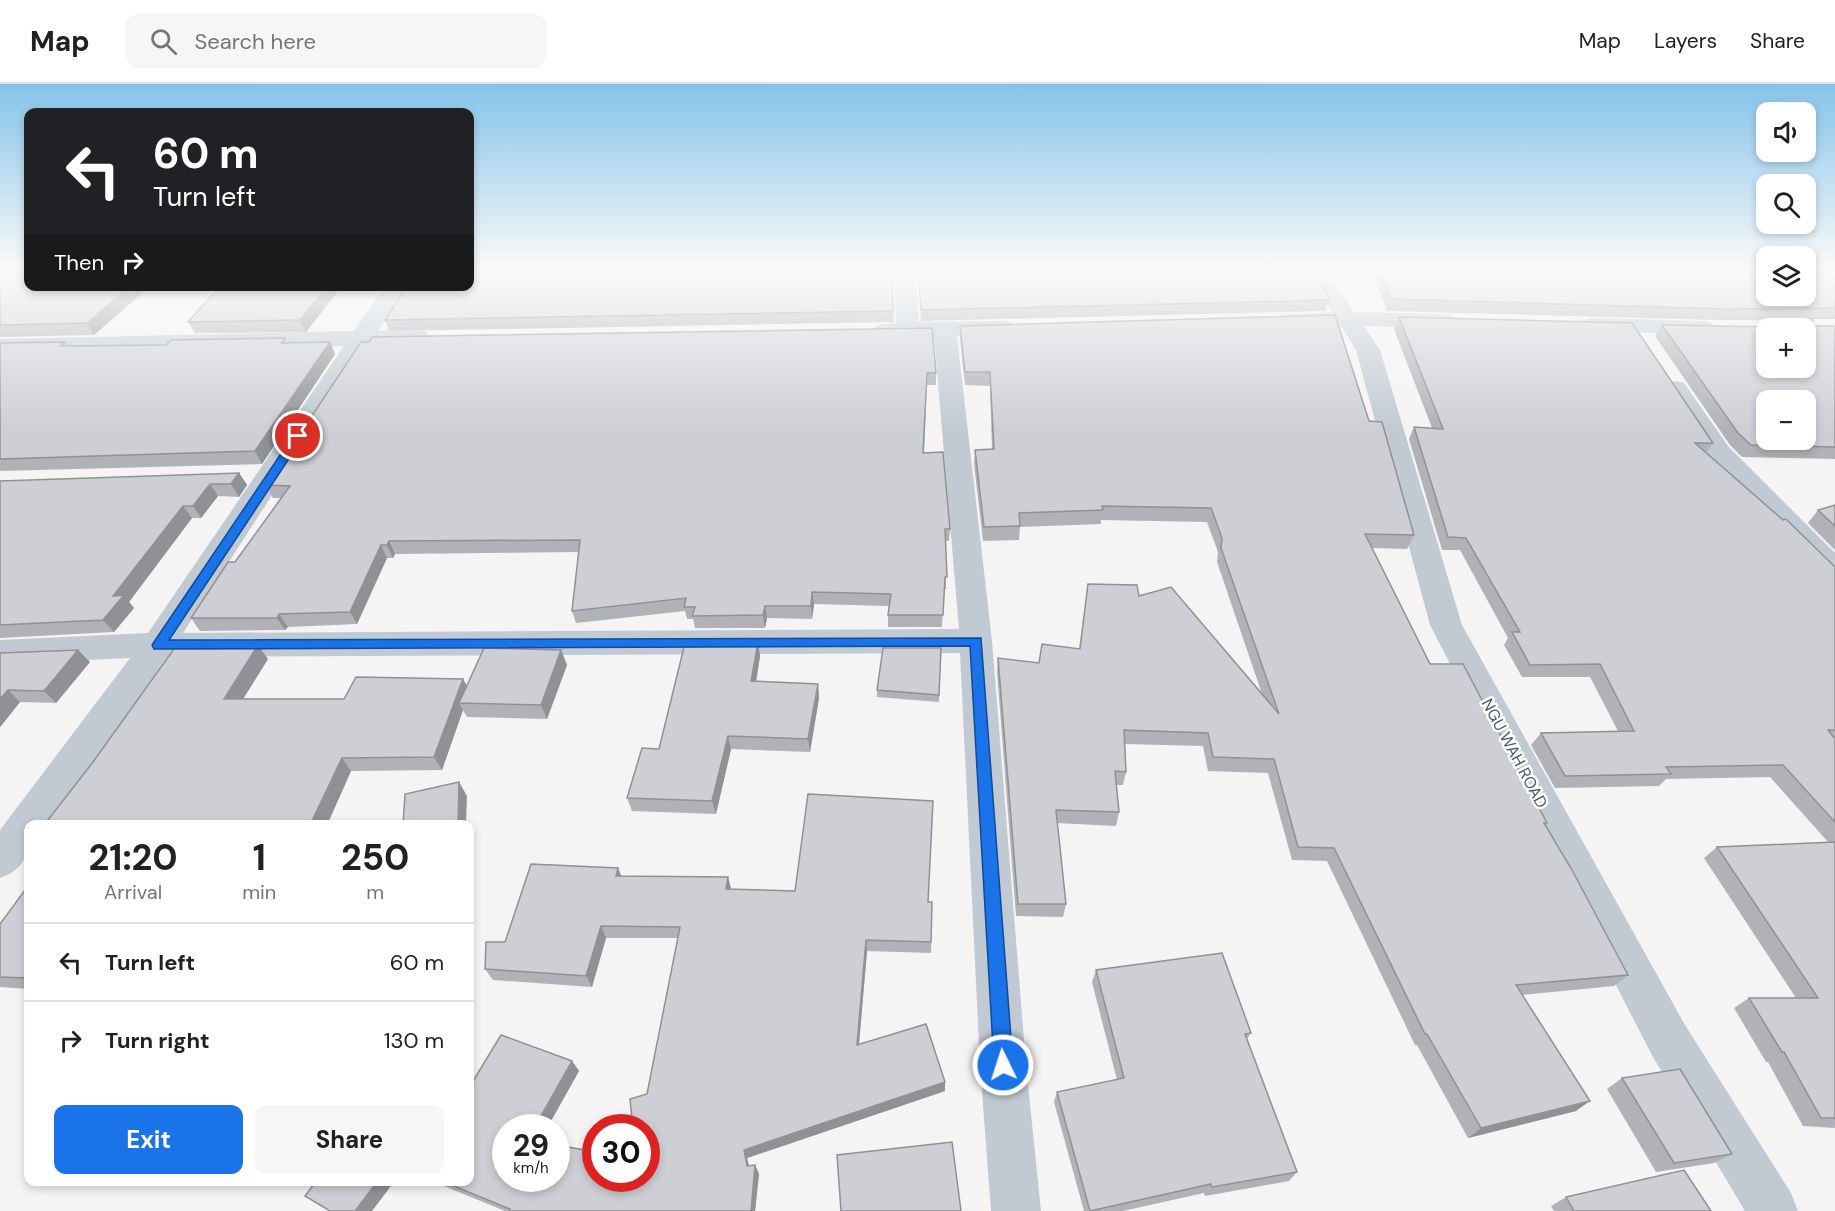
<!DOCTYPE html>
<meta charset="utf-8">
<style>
:root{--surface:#fff;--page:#f6f6f6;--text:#202124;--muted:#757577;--line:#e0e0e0;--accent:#1a73e8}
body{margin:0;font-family:"DM Sans",sans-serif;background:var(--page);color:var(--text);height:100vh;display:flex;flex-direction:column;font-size:22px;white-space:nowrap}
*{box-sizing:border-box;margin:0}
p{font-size:20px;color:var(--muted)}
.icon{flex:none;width:33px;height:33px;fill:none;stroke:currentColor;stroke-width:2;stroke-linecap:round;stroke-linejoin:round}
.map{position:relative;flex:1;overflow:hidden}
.side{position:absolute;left:24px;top:736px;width:450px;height:366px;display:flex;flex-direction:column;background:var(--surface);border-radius:12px;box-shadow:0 3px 9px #0003}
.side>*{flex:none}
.banner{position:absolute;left:24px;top:24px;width:450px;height:183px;border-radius:12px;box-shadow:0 3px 9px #0003;background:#202124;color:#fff;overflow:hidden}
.buttons{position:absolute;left:1756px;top:18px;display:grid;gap:12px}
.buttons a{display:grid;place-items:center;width:60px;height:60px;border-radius:12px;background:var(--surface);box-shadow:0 3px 9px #0003;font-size:30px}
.speed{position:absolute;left:492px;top:1030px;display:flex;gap:12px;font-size:30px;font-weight:700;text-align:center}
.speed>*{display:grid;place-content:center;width:78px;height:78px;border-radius:50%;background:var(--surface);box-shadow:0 3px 9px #0003;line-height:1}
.speed small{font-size:15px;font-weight:400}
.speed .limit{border:9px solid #d22;background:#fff;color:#111}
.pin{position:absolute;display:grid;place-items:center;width:51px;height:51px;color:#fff;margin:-26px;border:3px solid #fff;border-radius:50%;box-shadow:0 2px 6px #0007}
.me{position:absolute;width:66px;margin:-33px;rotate:356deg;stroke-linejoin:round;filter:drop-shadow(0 0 4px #0008)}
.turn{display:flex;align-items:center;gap:21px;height:126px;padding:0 30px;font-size:27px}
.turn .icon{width:78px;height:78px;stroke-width:2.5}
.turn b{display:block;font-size:42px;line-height:51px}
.then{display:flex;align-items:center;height:57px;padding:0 30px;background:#0003;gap:12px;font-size:22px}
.eta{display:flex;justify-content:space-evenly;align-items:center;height:102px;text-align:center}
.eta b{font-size:36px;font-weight:700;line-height:42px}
.button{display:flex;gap:12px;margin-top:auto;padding:12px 30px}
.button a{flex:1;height:69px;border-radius:12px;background:var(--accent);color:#fff;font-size:24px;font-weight:700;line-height:69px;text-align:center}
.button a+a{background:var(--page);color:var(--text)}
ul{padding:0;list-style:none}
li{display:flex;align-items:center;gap:18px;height:78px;padding:0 30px;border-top:2px solid var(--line)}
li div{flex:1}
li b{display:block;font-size:22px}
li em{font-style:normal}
header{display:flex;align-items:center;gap:36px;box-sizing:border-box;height:84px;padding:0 30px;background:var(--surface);border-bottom:2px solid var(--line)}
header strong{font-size:28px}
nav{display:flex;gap:33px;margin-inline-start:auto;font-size:21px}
.search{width:420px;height:54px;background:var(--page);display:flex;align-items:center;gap:15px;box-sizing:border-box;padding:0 21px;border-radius:12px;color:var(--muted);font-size:22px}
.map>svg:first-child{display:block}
</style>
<header>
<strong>Map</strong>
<div class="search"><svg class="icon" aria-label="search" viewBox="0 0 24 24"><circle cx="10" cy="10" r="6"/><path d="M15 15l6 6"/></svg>Search here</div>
<nav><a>Map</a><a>Layers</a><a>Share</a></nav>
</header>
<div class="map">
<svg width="1835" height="1127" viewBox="0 0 1835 1127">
<rect width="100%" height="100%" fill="#f5f3f3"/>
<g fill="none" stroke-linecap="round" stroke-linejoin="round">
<path fill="#c1cad2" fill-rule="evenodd" d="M 894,187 L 916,187 L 919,238 L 1005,237 L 1013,239 L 1017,244 L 1013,249 L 957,252 L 992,557 L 1026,981 L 1041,1127 L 991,1127 L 980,981 L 960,569 L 167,573 L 48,741 L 28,741 C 28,768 28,784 0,794 L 0,746 L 130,574 L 0,580 L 0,556 L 148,549 L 344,262 L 0,269 L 0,255 L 354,247 L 385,202 L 407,202 L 378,247 L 418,246 L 426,248 L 430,253 L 426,258 L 369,261 L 183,549 L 959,545 L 934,252 L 886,253 L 878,251 L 874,246 L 878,241 L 896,239 Z
M 1305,187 L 1327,187 L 1354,228 L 1443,230 L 1451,232 L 1454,237 L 1451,242 L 1443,244 L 1364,242 L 1380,266 L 1462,541 L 1685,941 L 1791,1109 L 1798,1127 L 1745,1127 L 1653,973 L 1430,541 L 1356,266 L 1341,242 L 1291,243 L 1283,241 L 1280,236 L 1283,231 L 1332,228 Z
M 1591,234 L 1704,237 L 1712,239 L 1716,244 L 1712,249 L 1704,251 L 1583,246 L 1579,241 L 1583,236 Z
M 1675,297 L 1684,299 L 1728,362 L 1835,469 L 1835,497 L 1824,494 L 1708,374 L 1663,304 L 1666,299 Z"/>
</g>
<path fill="#b0b2b7" d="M 0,187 L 28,202 L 150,202 L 94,251 L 0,253 Z
M 892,187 L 894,238 L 389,247 L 385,236 Z
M 918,187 L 1312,187 L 1329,216 L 1325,227 L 921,237 Z
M 1372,187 L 1835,187 L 1835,235 L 1812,235 L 1814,242 L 1835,242 L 1835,375 L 1742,373 L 1730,361 L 1655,252 L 1662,241 L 1772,243 L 1777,236 L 1719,236 L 1387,227 Z
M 342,202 L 306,248 L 195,249 L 188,238 Z
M 1399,233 L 1713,359 L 1706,369 L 1835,483 L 1835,1044 L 1803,1042 L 1768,978 L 1766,978 L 1734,924 L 1749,914 L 1796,914 L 1704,774 L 1717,763 L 1829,759 L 1770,693 L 1666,695 L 1659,702 L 1555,704 L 1531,661 L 1541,649 L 1618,647 L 1590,593 L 1522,593 L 1504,561 L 1508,554 L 1460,466 L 1442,466 L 1409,355 L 1414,343 L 1432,344 L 1394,245 Z
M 960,242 L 1369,337 L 1414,451 L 1407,465 L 1372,464 L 1430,580 L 1547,739 L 1545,741 L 1628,891 L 1614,902 L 1522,911 L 1576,1027 L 1468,1054 L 1417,961 L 1415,961 L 1327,777 L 1292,776 L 1268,689 L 1208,687 L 1203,662 L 1125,660 L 1126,688 L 1123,701 L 1116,701 L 1119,728 L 1116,742 L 1057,739 L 1066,820 L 1063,833 L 1016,832 L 997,588 L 998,574 L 1039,579 L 1079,565 L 1088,500 L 1139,512 L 1262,610 L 1217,478 L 1218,468 L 1207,438 L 1101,436 L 1101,440 L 1020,443 L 1019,456 L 983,457 L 974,380 L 975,366 L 992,365 L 990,302 L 965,301 L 960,255 Z
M 65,258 L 68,262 L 166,261 L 287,259 L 335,270 L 262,380 L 0,387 L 0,259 Z
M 361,258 L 936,289 L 936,301 L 927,301 L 924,369 L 950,445 L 949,457 L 946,457 L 946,505 L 944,505 L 942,543 L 888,543 L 888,531 L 889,522 L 814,520 L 812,535 L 767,534 L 765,544 L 695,544 L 693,535 L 687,535 L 685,527 L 576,539 L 572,527 L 579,468 L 395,470 L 393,474 L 387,474 L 357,540 L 288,543 L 285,546 L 200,547 L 191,534 L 235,478 L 281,414 L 273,414 L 266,401 Z
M 239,389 L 247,401 L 239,413 L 218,412 L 201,434 L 192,434 L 129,518 L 134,524 L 114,548 L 0,554 L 0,397 Z
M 1835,421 L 1835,466 L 1808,439 L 1818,426 Z
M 758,559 L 760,572 L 756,598 L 818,600 L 819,614 L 810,668 L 731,665 L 716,730 L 632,727 L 627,714 L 659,665 Z
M 941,564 L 939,618 L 877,613 L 877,606 Z
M 78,566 L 90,578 L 56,619 L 20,618 L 0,643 L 0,569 Z
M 561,566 L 567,581 L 547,635 L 467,633 L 463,626 L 442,686 L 351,687 L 327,741 L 44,741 L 268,575 L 243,615 L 344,615 L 463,595 L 467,602 Z
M 808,710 L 933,717 L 928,818 L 932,818 L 931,869 L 867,867 L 859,960 L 926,940 L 945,998 L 945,1007 L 747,1074 L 749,1082 L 755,1081 L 759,1090 L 755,1127 L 505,1127 L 434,1098 L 470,1098 L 470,1002 L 501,951 L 572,977 L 579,987 L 547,1044 L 506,1044 L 506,1095 L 556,1095 L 556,1061 L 596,1068 L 596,1095 L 646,1095 L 646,1044 L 633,1044 L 630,1015 L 647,1010 L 678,854 L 606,854 L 592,903 L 493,896 L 485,885 L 486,858 L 505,858 L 531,780 L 618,784 L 621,792 L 728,793 L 731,805 L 795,807 Z
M 28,802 L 28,905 L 0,903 L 0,840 Z
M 1096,886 L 1251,949 L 1247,955 L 1297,1088 L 1289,1097 L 1205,1112 L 1204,1109 L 1123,1127 L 1084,1127 L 1054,1018 L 1057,1008 L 1117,996 L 1092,898 Z
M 1622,994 L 1732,1070 L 1714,1079 L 1656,1088 L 1607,1005 Z
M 1566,1113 L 1711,1127 L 1554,1127 L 1551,1122 Z"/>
<path fill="#909195" d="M 130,202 L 150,202 L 94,251 L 87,239 Z
M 327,202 L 342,202 L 306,248 L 300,236 Z
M 330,258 L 335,270 L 262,380 L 255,367 Z
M 239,389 L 247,401 L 239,413 L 231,400 Z
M 210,400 L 218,412 L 201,434 L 193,422 Z
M 183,422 L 192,434 L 129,518 L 134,524 L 114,548 L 103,536 L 113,512 Z
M 389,457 L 395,470 L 393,474 L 387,461 Z
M 381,461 L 387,474 L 357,540 L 350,528 Z
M 812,508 L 814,520 L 812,535 L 811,522 Z
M 765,522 L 767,534 L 765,544 L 763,531 Z
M 279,530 L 288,543 L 285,546 L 277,534 Z
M 758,559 L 760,572 L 754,611 L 751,597 Z
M 258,561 L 268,575 L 235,628 L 224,615 Z
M 78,566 L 90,578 L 56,619 L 44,607 Z
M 561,566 L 567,581 L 547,635 L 541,621 Z
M 463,595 L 470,608 L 459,619 L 463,626 L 442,686 L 434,673 Z
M 818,600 L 819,614 L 810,668 L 808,655 Z
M 8,606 L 20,618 L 0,643 L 0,615 Z
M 728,652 L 731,665 L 716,730 L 712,717 Z
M 342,674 L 351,687 L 327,741 L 310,741 Z
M 459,698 L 467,712 L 466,741 L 458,741 Z
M 618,784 L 623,796 L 616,792 Z
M 728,793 L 731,805 L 726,805 Z
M 601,842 L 606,854 L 592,903 L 586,892 Z
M 866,856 L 867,867 L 858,971 L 857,961 Z
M 572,977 L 579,987 L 547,1044 L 534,1044 Z
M 945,998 L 945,1007 L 747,1074 L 751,1090 L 747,1082 L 744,1066 Z
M 1590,1017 L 1576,1027 L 1468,1054 L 1481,1044 Z
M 755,1081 L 759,1090 L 755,1127 L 751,1127 Z
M 377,1098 L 394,1098 L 372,1127 L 355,1127 Z"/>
<path fill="#cdcfd5" stroke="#909195" stroke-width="1.5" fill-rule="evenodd" d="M 0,187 L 28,187 L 28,202 L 130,202 L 87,239 L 0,241 Z
M 470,187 L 892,187 L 893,227 L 385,236 L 407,202 L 470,202 Z
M 918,187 L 1312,187 L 1326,207 L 1329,216 L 921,226 Z
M 1380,187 L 1767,187 L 1767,212 L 1806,212 L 1806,187 L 1835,187 L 1835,224 L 1726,225 L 1391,215 Z
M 220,202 L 327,202 L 300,236 L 188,238 Z
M 1335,231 L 1369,337 L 1382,338 L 1414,451 L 1365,450 L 1430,580 L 1463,580 L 1547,739 L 1544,739 L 1572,786 L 1628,891 L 1516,901 L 1590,1017 L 1481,1044 L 1427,950 L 1425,950 L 1334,764 L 1298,763 L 1274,675 L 1213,673 L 1208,649 L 1124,646 L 1126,688 L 1115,687 L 1119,728 L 1056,726 L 1066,820 L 1018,820 L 998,574 L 1039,579 L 1042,560 L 1080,565 L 1088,500 L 1137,501 L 1139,512 L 1171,503 L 1279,630 L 1221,464 L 1222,454 L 1211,424 L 1102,422 L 1103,426 L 1019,429 L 1020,442 L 984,443 L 975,366 L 994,365 L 990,288 L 965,288 L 960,242 Z
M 1399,233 L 1632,239 L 1713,359 L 1695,359 L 1783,436 L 1786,435 L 1835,483 L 1835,646 L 1828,646 L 1835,655 L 1835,738 L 1783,681 L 1666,683 L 1671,690 L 1565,692 L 1541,649 L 1634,647 L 1600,580 L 1530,581 L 1512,548 L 1520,548 L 1466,454 L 1448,453 L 1414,343 L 1443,345 Z
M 1777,235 L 1812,235 L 1814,242 L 1835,242 L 1835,363 L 1751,361 L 1738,349 L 1662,241 L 1775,243 ZM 1767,244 L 1806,244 L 1806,284 L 1767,284 ZM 1767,316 L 1806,316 L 1806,356 L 1767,356 Z
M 932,244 L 936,289 L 927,289 L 923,369 L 943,368 L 950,445 L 945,445 L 947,493 L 945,493 L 943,531 L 888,531 L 891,510 L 812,508 L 811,522 L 765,522 L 763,531 L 692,532 L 695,523 L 684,523 L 686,514 L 572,527 L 580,456 L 389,457 L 387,461 L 381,461 L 350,528 L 279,530 L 277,534 L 191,534 L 228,478 L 235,478 L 290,402 L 266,401 L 361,258 L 369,258 L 372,253 Z
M 285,254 L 282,259 L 330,258 L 255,367 L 0,375 L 0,259 L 65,258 L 61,262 L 166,261 L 171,256 Z
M 239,389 L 231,400 L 210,400 L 193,422 L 183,422 L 113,512 L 124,511 L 103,536 L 0,541 L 0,397 Z
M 1835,421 L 1835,442 L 1818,426 Z
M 685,559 L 758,559 L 751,597 L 818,600 L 808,655 L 728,652 L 712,717 L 627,714 L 642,664 L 659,665 Z
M 258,561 L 224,615 L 344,615 L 356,593 L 463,595 L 434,673 L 342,674 L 310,741 L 44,741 L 93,678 L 176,562 Z
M 484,564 L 561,566 L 541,621 L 459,619 Z
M 883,564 L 941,564 L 939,611 L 877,606 Z
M 78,566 L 44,607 L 8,606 L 0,615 L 0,569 Z
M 459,698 L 458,741 L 403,741 L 405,710 Z
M 808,710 L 933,717 L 928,818 L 932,818 L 931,858 L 866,856 L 857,961 L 926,940 L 945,998 L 744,1066 L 747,1082 L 755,1081 L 751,1127 L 509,1127 L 510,1125 L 444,1098 L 470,1098 L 470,1002 L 501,951 L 572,977 L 534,1044 L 506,1044 L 506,1095 L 556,1095 L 556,1061 L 596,1068 L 596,1095 L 646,1095 L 646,1044 L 633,1044 L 630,1015 L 647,1010 L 680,843 L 601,842 L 586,892 L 485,885 L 486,858 L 505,858 L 531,780 L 618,784 L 616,792 L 728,793 L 726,805 L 795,807 Z
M 1835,758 L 1835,1034 L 1821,1034 L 1784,968 L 1782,968 L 1749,914 L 1818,914 L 1717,763 Z
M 28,802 L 28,894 L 0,893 L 0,840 Z
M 1222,869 L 1251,949 L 1245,950 L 1297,1088 L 1212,1103 L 1211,1100 L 1090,1127 L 1057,1008 L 1124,994 L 1096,886 Z
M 1680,985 L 1732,1070 L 1674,1079 L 1622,994 Z
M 952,1058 L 961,1127 L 841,1127 L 837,1071 Z
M 1684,1086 L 1711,1127 L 1574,1127 L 1566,1113 Z
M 312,1098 L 377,1098 L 355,1127 L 330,1127 L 305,1112 L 314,1100 Z"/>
<linearGradient id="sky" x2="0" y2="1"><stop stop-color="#85c3ea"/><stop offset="0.54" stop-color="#fafafa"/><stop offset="1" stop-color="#fafafa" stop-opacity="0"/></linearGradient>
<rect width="1835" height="345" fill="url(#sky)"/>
<path fill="#1a73e8" stroke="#114b97" stroke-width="1.5" d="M 298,348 L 304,352 L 169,556 L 981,554 L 1013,981 L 1010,988 L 1003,991 L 997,988 L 994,981 L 970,562 L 154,565 L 152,561 L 154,558 L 295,349 Z"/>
<g text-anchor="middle" stroke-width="5" stroke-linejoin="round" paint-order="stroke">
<g font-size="16" fill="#4a5661" stroke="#fff">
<text transform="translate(1515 669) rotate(62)" y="6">NGU WAH ROAD</text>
</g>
</g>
</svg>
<div class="buttons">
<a><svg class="icon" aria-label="sound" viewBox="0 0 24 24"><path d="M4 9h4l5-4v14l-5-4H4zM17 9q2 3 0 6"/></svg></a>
<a><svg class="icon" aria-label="search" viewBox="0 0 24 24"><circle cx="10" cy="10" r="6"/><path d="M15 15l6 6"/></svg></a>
<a><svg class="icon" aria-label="layers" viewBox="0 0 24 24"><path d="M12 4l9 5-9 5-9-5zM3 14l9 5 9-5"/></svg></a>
<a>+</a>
<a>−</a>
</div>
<div class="speed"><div>29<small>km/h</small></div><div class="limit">30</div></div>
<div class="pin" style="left:298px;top:352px;background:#d93025"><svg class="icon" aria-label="arrive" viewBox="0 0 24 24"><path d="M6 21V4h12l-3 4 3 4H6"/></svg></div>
<svg class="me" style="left:1003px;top:981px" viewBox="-20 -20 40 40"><circle r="17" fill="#1a73e8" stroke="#fff" stroke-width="3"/><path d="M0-11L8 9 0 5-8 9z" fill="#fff"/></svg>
<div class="banner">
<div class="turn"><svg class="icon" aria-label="left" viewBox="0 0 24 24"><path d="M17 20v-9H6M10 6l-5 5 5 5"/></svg><div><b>60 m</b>Turn left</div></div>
<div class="then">Then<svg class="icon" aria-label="right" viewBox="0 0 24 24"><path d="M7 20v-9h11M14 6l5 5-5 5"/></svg></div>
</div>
<section class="side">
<div class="eta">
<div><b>21:20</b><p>Arrival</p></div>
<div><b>1</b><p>min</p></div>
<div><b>250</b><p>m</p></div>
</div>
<ul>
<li><svg class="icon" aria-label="left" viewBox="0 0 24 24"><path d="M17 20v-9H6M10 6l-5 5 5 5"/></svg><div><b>Turn left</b></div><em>60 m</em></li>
<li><svg class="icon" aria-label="right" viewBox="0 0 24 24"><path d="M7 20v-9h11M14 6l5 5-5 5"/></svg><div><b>Turn right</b></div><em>130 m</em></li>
</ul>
<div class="button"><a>Exit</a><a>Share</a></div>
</section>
</div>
